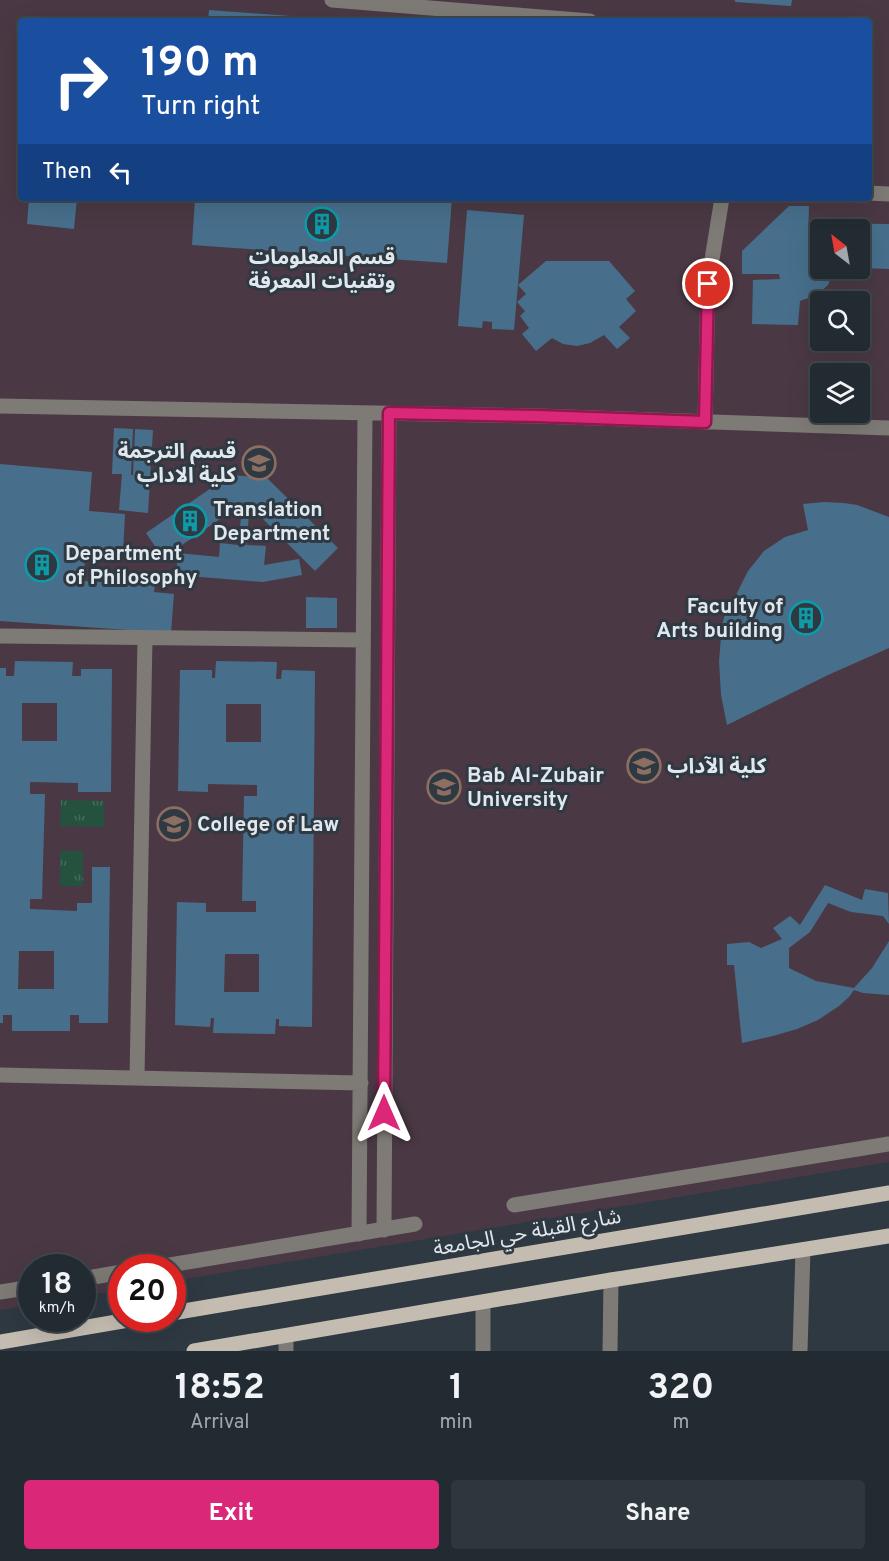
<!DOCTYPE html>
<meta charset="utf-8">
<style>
:root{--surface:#222b32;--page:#2e373e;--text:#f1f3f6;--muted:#a2a7ac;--line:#3f474d;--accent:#db2777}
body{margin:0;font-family:Overpass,"Noto Sans Arabic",sans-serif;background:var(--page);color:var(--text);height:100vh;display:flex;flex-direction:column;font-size:22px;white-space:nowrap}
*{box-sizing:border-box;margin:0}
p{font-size:20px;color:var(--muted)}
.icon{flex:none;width:33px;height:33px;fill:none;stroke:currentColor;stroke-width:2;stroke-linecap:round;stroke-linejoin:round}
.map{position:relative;height:1351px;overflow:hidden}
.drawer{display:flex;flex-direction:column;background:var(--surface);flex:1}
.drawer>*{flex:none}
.guide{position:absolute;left:18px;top:18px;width:854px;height:183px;border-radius:6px;box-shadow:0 6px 24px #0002,0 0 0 2px var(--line);background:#1a4fa0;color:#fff;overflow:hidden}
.needle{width:39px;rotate:329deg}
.controls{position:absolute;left:810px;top:219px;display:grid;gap:12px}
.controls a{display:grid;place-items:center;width:60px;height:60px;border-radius:6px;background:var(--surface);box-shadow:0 6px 24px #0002,0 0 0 2px var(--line);font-size:30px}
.speed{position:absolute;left:18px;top:1254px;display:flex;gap:12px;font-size:30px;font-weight:700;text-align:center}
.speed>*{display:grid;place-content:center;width:78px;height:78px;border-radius:50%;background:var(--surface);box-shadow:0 6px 24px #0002,0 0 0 2px var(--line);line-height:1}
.speed small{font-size:15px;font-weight:400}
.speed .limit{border:9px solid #d22;background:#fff;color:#111}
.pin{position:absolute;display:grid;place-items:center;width:51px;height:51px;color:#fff;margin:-26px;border:3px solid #fff;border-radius:50%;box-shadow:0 2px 6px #0007}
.me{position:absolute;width:66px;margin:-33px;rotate:0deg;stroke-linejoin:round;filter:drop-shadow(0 0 4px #0008)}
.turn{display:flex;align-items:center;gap:21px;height:126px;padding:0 24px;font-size:27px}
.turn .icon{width:78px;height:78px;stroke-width:2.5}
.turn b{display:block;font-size:42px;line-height:51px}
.then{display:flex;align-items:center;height:57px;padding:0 24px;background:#0003;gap:12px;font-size:22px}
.eta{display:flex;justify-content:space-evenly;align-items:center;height:102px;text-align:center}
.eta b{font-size:36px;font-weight:700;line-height:42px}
.primary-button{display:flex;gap:12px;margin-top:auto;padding:12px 24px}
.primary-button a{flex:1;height:69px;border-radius:6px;background:var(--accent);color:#fff;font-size:24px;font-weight:700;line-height:69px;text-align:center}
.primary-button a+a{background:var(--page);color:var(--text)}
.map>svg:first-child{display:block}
</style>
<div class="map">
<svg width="889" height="1351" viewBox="0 0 889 1351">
<defs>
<pattern id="grass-tufts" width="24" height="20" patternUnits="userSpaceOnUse" patternTransform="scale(1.5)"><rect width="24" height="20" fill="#24523e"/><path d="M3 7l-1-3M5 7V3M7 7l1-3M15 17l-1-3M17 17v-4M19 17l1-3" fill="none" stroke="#446b5a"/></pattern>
</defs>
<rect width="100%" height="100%" fill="#2e3942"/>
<path fill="#4a3944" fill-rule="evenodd" d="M 0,0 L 889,0 L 889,1162 L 173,1281 L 172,1268 L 122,1268 L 121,1290 L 83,1296 L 82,1268 L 32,1268 L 31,1305 L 0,1310 ZM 21,21 L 868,21 L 868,198 L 21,198 ZM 820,230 L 860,230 L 860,268 L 820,268 ZM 820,302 L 860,302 L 860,340 L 820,340 ZM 820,374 L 860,374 L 860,412 L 820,412 Z"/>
<path fill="url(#grass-tufts)" d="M 61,800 L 104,801 L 104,827 L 60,826 Z
M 60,851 L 83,851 L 83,886 L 60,886 Z"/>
<path fill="#476f8c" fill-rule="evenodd" d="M 735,0 L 792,0 L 791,6 L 735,2 Z
M 209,10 L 331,19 L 331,21 L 208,21 Z
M 29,198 L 77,198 L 74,229 L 27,224 Z
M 195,198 L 452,198 L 447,263 L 192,245 Z
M 789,206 L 809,206 L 808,246 L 814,247 L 814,223 L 889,224 L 889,269 L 860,268 L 860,230 L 820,230 L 820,268 L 835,268 L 828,285 L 817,295 L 800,301 L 798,325 L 752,324 L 753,280 L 780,279 L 779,274 L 742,274 L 742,251 Z
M 467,210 L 524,215 L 514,330 L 492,329 L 492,322 L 483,321 L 482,328 L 458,326 Z
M 546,261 L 609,261 L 635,291 L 626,299 L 636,311 L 619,327 L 630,338 L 617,349 L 604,335 L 590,343 L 577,346 L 563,344 L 552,338 L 536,351 L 522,334 L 529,328 L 520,316 L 525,311 L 517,302 L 526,294 L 518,285 Z
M 114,428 L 133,429 L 131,475 L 133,475 L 135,429 L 153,430 L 148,513 L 119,510 L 122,474 L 112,474 Z
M 0,464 L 92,472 L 89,511 L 125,514 L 123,552 L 86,549 L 83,581 L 155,585 L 154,592 L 174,594 L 171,633 L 0,621 Z
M 230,475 L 267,478 L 338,548 L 315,571 L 254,510 L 249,509 L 247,545 L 266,546 L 264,565 L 299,559 L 302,575 L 263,582 L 176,575 L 178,553 L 219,557 L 220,543 L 238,545 L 242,509 L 236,508 L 163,558 L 146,533 Z
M 824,502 L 844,503 L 857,505 L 889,517 L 889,648 L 828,675 L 727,725 L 721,695 L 719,661 L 722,625 L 729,600 L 736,602 L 737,593 L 748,571 L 764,551 L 785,537 L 808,530 L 803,504 Z
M 306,597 L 337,598 L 337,628 L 306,628 Z
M 15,661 L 73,662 L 72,676 L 81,676 L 81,669 L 112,669 L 111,792 L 78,792 L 78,783 L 30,782 L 30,794 L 45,794 L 42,899 L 30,899 L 30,909 L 77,911 L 77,903 L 92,903 L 92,867 L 110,867 L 108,1023 L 79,1023 L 79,1015 L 70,1015 L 70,1031 L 12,1031 L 12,1015 L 3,1015 L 3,1023 L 0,1023 L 0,668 L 6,668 L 6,676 L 14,676 ZM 22,703 L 57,703 L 57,741 L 22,741 ZM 19,951 L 54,951 L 54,989 L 18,989 Z
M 216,661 L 277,662 L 276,679 L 281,679 L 282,670 L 315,671 L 312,1027 L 279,1026 L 279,1019 L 276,1019 L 275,1034 L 213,1033 L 214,1018 L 211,1018 L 210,1027 L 175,1025 L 177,902 L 206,903 L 206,912 L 256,912 L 256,901 L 242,901 L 244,796 L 257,796 L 257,785 L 208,784 L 208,792 L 178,791 L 180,670 L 212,670 L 212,678 L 215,678 ZM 226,704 L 261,704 L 261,742 L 226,742 ZM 225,954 L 259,954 L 259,992 L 224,992 Z
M 825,885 L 862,900 L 865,889 L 888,893 L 889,924 L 883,916 L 851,912 L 828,903 L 810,932 L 789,948 L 789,968 L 816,981 L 854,988 L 872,968 L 889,941 L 889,995 L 863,993 L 854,990 L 849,997 L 839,1006 L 818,1020 L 797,1029 L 773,1036 L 742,1043 L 734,965 L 727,965 L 727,944 L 749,942 L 761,948 L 782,939 L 773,928 L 790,916 L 800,925 Z"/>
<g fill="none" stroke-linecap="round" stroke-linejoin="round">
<path stroke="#7e7a75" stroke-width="15" d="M 332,0 L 590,21
M 868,193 L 889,194
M 0,406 L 537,416 L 889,428
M 705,422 L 708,284 L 722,198
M 0,636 L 363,640
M 0,1075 L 361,1083
M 137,1078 L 145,638
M 514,1205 L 889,1144
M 384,1230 L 389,413
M 359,1234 L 365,413
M 152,1268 L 415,1224
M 82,1279 L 122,1272
M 0,1292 L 32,1287
M 286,1351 L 286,1336
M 483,1351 L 483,1303
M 610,1351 L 611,1280
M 800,1351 L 803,1250"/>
<path stroke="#c4bcb1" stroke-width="15" d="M 172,1313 L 889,1193
M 0,1342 L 140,1318
M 194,1351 L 611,1280 L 889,1236"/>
</g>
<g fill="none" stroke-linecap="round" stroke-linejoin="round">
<g stroke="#8e194d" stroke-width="15">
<path id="route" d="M 384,1113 L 389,413 L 537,416 L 705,422 L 708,284"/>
</g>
<use href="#route" stroke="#db2777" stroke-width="10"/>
</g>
<defs>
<g id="building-ring" transform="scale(1.725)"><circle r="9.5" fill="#2e3942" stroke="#0f9aa8" stroke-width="1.5"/><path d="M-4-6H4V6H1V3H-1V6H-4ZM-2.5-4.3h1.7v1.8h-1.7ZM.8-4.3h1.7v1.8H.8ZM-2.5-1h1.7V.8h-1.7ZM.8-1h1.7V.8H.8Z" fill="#0f9aa8"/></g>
<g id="university-ring" transform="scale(1.725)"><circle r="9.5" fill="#2e3942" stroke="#8d6e63" stroke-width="1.5"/><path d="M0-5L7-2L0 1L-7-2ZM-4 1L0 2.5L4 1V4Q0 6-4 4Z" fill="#8d6e63"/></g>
</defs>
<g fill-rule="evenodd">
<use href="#building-ring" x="322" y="224"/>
<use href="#university-ring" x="259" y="463"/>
<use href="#building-ring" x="190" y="521"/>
<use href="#building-ring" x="42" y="565"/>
<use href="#building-ring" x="806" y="618"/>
<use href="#university-ring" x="644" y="766"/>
<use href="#university-ring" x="444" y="787"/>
<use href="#university-ring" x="174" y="824"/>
</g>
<g text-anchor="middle" stroke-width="6" stroke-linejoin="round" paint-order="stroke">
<g font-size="21" font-weight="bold" fill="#e0e7ed" stroke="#2e3942" text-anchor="start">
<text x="322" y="264" text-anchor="middle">قسم المعلومات<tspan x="322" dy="24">وتقنيات المعرفة</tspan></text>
<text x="236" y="458" text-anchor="end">قسم الترجمة<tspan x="236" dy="24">كلية الاداب</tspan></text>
<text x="213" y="516">Translation<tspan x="213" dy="24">Department</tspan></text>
<text x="65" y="560">Department<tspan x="65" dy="24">of Philosophy</tspan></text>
<text x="783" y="613" text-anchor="end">Faculty of<tspan x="783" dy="24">Arts building</tspan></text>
<text x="667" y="773">كلية الآداب</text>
<text x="467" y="782">Bab Al-Zubair<tspan x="467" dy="24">University</tspan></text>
<text x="197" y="831">College of Law</text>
</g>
<g font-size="21" fill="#e0e7ed" stroke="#2e3942">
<text transform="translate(527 1232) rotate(-10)" y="7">شارع القبلة حي الجامعة</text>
</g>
</g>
</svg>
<div class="controls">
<a><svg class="needle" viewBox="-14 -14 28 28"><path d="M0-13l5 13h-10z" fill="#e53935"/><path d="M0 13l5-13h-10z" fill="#a2a7ac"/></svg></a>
<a><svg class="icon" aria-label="search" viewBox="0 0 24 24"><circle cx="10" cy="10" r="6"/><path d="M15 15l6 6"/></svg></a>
<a><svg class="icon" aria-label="layers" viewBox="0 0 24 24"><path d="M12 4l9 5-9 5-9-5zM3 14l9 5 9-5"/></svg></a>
</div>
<div class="speed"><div>18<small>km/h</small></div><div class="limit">20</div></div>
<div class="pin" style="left:708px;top:284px;background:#d93025"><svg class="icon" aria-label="arrive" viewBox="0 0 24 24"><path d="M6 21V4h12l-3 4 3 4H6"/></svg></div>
<svg class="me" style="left:384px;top:1113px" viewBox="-20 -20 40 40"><path d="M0-17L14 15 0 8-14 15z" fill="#db2777" stroke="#fff" stroke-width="4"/></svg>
<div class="guide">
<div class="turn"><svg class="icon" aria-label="right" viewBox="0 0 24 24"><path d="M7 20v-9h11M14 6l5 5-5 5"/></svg><div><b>190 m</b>Turn right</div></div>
<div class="then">Then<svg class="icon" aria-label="left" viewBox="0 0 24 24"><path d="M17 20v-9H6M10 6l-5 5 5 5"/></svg></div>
</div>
</div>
<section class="drawer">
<div class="eta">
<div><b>18:52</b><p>Arrival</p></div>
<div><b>1</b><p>min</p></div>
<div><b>320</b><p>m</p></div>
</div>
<div class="primary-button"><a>Exit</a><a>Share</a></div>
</section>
